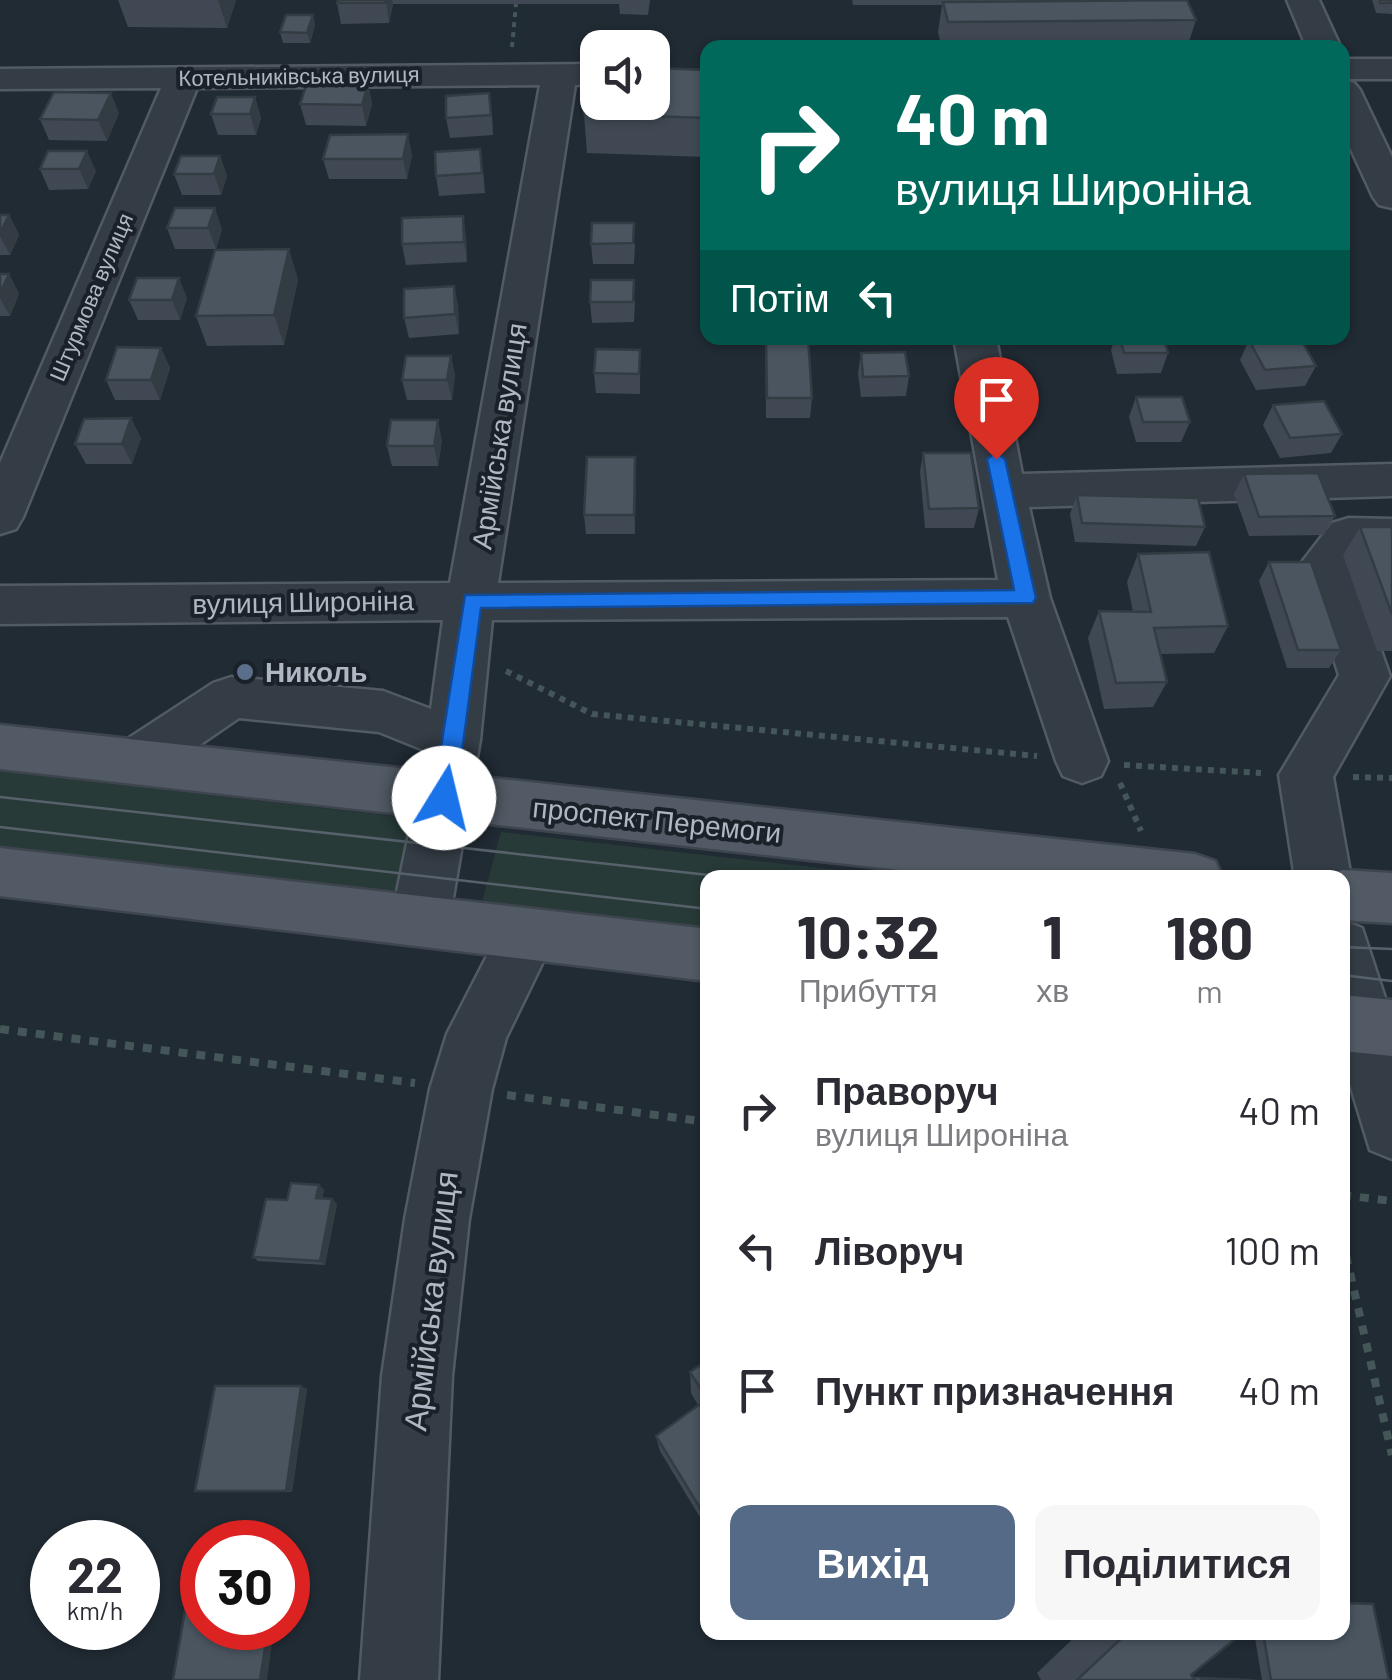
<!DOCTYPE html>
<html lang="uk">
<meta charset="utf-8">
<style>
:root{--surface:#fff;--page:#f7f7f7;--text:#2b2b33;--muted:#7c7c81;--accent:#556a87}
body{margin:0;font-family:Barlow,sans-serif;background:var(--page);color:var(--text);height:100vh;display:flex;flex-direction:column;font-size:38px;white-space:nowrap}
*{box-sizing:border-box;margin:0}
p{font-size:32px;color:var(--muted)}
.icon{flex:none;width:55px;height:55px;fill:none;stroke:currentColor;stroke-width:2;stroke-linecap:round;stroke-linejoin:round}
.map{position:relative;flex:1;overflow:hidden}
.sheet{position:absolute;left:700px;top:870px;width:650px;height:770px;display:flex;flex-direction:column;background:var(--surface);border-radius:20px;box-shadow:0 2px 8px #0004}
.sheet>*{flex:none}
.hud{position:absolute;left:700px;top:40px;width:650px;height:305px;border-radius:20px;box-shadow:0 2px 8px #0004;background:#00695c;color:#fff;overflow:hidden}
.tools{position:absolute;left:580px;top:30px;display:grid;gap:20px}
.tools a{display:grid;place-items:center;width:90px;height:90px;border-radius:20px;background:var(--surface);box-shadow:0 2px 8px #0004;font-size:50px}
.speed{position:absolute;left:30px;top:1520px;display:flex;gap:20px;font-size:50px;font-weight:700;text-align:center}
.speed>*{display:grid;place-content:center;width:130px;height:130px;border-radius:50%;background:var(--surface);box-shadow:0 2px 8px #0004;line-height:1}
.speed small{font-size:25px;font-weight:400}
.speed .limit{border:15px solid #d22;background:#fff;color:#111}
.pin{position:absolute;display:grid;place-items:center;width:85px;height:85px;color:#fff;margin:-102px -42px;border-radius:50% 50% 50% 0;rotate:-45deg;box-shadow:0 0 10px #0007}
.pin .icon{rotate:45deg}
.me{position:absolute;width:110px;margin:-55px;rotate:9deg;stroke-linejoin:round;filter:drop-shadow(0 0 8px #0008)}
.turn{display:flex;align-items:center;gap:35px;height:210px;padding:0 30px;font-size:45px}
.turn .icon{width:130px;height:130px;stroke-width:2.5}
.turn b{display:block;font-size:70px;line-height:85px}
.then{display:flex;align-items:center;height:95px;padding:0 30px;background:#0003;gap:20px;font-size:38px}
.eta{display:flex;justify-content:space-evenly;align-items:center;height:170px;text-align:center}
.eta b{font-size:60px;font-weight:700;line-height:70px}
.action{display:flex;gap:20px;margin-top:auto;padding:20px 30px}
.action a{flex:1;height:115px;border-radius:20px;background:var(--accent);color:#fff;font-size:40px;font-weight:700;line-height:115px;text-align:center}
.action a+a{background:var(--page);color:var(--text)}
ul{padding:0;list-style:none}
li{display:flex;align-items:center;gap:30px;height:140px;padding:0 30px}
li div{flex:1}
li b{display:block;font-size:38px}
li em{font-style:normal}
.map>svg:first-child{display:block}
</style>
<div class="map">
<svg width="1392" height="1680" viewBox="0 0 1392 1680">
<rect width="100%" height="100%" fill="#212b34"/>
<path fill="#273a38" d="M 0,771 L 426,820 L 405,898 L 0,848 Z
M 501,832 L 899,877 L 708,878 L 707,932 L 482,902 Z"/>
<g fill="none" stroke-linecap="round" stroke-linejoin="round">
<g stroke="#525a63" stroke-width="5">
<path id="minor" d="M 1287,0 L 1319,0 L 1341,48 L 1307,48 Z
M 1342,59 L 1392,59 L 1392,79 L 1342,79 Z
M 598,64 L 598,84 L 575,85 L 498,583 L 998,580 L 954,338 L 996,338 L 1022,474 L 1392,464 L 1392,496 L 1029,507 L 1050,598 L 1108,761 L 1101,776 L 1082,783 L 1063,776 L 1056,761 L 1008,617 L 492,620 L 480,740 L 449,921 L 440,939 L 420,946 L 400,939 L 391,921 L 426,751 L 379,732 L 239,718 L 153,777 L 134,784 L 115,777 L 108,762 L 115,747 L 213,683 L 231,677 L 383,691 L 431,709 L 443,620 L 0,624 L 0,586 L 450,583 L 540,85 L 197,88 L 23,517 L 16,529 L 0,534 L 0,463 L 161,88 L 0,89 L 0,69 Z
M 1342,80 L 1354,83 L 1360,90 L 1392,157 L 1392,208 L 1379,205 L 1373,197 L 1342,130 Z
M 1349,518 L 1392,519 L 1392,553 L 1361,552 L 1351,565 L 1390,676 L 1333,777 L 1351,878 L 1342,895 L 1342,878 L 1295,878 L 1279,775 L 1339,675 L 1302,562 L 1332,523 Z
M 526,911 L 546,919 L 555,937 L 506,1038 L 492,1089 L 469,1219 L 452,1376 L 438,1680 L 360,1680 L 382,1376 L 405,1219 L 430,1089 L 447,1034 L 506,919 Z
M 1342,920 L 1362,928 L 1392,1019 L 1392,1159 L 1370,1150 L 1342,1058 Z"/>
</g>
<g stroke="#3e454e" stroke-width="5">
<path id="major" d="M 0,725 L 1195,854 L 1215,861 L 1223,878 L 972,878 L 0,769 Z
M 0,848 L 708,929 L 708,981 L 0,896 Z
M 1342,870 L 1392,873 L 1392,923 L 1342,920 L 1342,878 L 1322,878 Z
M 1342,995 L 1392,1000 L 1392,1056 L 1342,1051 Z"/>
</g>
<path stroke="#445657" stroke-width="4" stroke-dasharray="5 5" stroke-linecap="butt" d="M 512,47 L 516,4"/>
<path stroke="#445657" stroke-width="6" stroke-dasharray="6 6" stroke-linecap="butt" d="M 506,671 L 592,714 L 1037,756
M 1124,765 L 1261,773
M 1353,777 L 1392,778
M 1120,783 L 1141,831"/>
<path stroke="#445657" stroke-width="8" stroke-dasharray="9 9" stroke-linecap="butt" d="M 0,1029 L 415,1083
M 507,1095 L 708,1122
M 1342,1195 L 1392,1201
M 1342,1238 L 1392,1455"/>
<use href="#minor" fill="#343c45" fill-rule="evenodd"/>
<use href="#major" fill="#525b65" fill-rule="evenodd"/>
<path stroke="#57616c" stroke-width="2.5" d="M 0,797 L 736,878
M 0,827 L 708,909
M 1342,947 L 1392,949
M 1342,975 L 1392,981"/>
</g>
<path fill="#404953" d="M 118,0 L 236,0 L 227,28 L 128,27 Z
M 338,0 L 650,0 L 648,15 L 620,14 L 619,4 L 393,4 L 389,23 L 341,24 L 337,3 Z
M 852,0 L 1187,0 L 1196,20 L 1187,48 L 942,48 L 938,32 L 942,5 L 853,5 Z
M 1372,0 L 1392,0 L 1392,14 L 1376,13 Z
M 313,15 L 315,25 L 310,43 L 283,43 L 280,32 Z
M 708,70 L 708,157 L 587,153 L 584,114 Z
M 368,84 L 372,104 L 366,126 L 306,125 L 300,104 Z
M 255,97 L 261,118 L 256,135 L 218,135 L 211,114 Z
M 119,113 L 107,141 L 49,140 L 40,119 Z
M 492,114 L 493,135 L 450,138 L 446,118 Z
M 48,151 L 96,171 L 88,189 L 49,190 L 40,169 Z
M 412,155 L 407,179 L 329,179 L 323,159 Z
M 220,156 L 227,176 L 221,195 L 182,195 L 174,174 Z
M 483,170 L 485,193 L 439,196 L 436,176 Z
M 0,215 L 9,215 L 19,235 L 10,255 L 0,255 Z
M 167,228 L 222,229 L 216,249 L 175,249 Z
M 466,236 L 467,262 L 406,265 L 402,244 Z
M 591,244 L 635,244 L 634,264 L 593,264 Z
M 0,274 L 9,274 L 19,294 L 10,316 L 0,316 Z
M 298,279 L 284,345 L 207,346 L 196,316 Z
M 454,286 L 458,306 L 459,334 L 409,338 L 404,318 Z
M 187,298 L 180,320 L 138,320 L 129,300 Z
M 635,301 L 634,322 L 592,323 L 590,302 Z
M 765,338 L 808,338 L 812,398 L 810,418 L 766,418 Z
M 1115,338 L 1164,338 L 1168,353 L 1161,373 L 1117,374 L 1111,350 Z
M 1249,340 L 1316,366 L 1305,386 L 1256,390 L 1240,360 Z
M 161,348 L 170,368 L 160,400 L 115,400 L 106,380 Z
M 640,350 L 640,394 L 596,393 L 594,373 Z
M 861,353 L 909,376 L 906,396 L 861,397 L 858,373 Z
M 451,356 L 455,376 L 452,400 L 407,400 L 402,380 Z
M 1136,397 L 1190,422 L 1181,442 L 1136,442 L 1129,417 Z
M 1273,405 L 1342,434 L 1331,453 L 1280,458 L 1263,425 Z
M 141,438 L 132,464 L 86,464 L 75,444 Z
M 442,440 L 438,466 L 392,466 L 387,446 Z
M 923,453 L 979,508 L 974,528 L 925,528 L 920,472 Z
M 635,457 L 635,534 L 586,534 L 584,515 Z
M 1244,474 L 1335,516 L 1324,535 L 1249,536 L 1234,494 Z
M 1077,495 L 1205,527 L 1196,546 L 1075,542 L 1070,514 Z
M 1360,527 L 1392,527 L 1392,651 L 1377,651 L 1343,555 Z
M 1138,554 L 1228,626 L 1214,653 L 1160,654 L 1167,682 L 1153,707 L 1104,709 L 1088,638 L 1099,611 L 1133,612 L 1127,582 Z
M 1269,562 L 1341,650 L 1329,668 L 1287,668 L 1259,581 Z
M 319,1185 L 324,1190 L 322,1199 L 337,1204 L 325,1265 L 258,1261 L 253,1257 L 287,1200 Z
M 708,1360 L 708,1528 L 707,1529 L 660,1451 L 656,1436 L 698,1405 L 691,1393 L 690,1372 Z
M 307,1389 L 292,1492 L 202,1492 L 195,1491 Z
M 1080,1632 L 1238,1632 L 1191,1675 L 1194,1679 L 1194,1677 L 1262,1680 L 1254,1632 L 1342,1632 L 1389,1680 L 1041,1680 L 1037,1673 Z"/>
<path fill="#343c43" d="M 218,0 L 236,0 L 227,28 Z
M 386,0 L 392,0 L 393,4 L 389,23 Z
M 313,15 L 315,25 L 310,43 L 307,33 Z
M 368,84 L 372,104 L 366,126 L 362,105 Z
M 111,93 L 119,113 L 107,141 L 98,120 Z
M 255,97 L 261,118 L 256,135 L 250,114 Z
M 408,134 L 412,155 L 407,179 L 403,159 Z
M 87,151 L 96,171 L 88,189 L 79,169 Z
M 220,156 L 227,176 L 221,195 L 214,174 Z
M 215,208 L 222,229 L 216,249 L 208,228 Z
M 9,215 L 19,235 L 10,255 L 0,236 L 0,233 Z
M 463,216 L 466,236 L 467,262 L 464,242 Z
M 289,249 L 298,279 L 284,345 L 274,315 Z
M 9,274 L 19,294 L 10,316 L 0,298 L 0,293 Z
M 179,278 L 187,298 L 180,320 L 172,300 Z
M 454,286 L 458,306 L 459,334 L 455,314 Z
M 161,348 L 170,368 L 160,400 L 151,380 Z
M 451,356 L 455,376 L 452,400 L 447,380 Z
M 131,418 L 141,438 L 132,464 L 122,444 Z
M 438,420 L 442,440 L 438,466 L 434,446 Z
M 635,457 L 636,477 L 635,534 L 634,515 Z
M 319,1185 L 324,1190 L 321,1203 L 316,1198 Z
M 332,1199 L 337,1204 L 325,1265 L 320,1261 Z
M 301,1386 L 307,1389 L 292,1492 L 286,1491 Z
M 268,1628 L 274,1628 L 267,1680 L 260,1680 Z"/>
<path fill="#4a5560" stroke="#343c43" stroke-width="2.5" d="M 338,0 L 386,0 L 385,3 L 337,3 Z
M 1187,0 L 1196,20 L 948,22 L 943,2 Z
M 1380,0 L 1392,0 L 1392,3 L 1380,3 Z
M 286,15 L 313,15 L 307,33 L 280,32 Z
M 593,66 L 598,66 L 598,102 L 652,102 L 652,68 L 708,70 L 708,118 L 584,114 Z
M 307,83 L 368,84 L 362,105 L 300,104 Z
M 54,92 L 111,93 L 98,120 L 40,119 Z
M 489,93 L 491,115 L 446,118 L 446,96 Z
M 217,97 L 255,97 L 250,114 L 211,114 Z
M 408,134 L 403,159 L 323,159 L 330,135 Z
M 480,149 L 482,173 L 436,176 L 435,152 Z
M 48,151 L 87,151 L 79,169 L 40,169 Z
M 181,156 L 220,156 L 214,174 L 174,174 Z
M 175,208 L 215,208 L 208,228 L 167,228 Z
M 0,215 L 9,215 L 0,233 Z
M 463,216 L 464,242 L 402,244 L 402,218 Z
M 592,223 L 634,223 L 633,243 L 591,244 Z
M 289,249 L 274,315 L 196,316 L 215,250 Z
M 0,274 L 9,274 L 0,293 Z
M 137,278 L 179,278 L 172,300 L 129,300 Z
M 591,280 L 634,280 L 633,302 L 590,302 Z
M 454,286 L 455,314 L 404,318 L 404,289 Z
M 766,338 L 808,338 L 812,398 L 767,398 Z
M 1120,338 L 1164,338 L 1168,353 L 1124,353 Z
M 1274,338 L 1300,338 L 1316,366 L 1265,370 L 1249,340 Z
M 117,347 L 161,348 L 151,380 L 106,380 Z
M 596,349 L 640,350 L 639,374 L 594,373 Z
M 905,352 L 909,376 L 863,377 L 861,353 Z
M 406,356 L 451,356 L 447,380 L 402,380 Z
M 1136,397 L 1182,397 L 1190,422 L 1143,422 Z
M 1324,401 L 1342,434 L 1290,438 L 1273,405 Z
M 131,418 L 122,444 L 75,444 L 84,419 Z
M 391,420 L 438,420 L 434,446 L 387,446 Z
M 923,453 L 971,453 L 979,508 L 929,509 Z
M 587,457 L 635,457 L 634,515 L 584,515 Z
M 1318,473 L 1335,516 L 1259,517 L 1244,474 Z
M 1077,495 L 1198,498 L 1205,527 L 1082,523 Z
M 1360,527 L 1392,527 L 1392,614 Z
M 1209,552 L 1228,626 L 1154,628 L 1167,682 L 1116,683 L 1099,611 L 1151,612 L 1138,554 Z
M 1269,562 L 1311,562 L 1341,650 L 1298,650 Z
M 291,1183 L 319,1185 L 316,1198 L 332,1199 L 320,1261 L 253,1257 L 266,1199 L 287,1200 Z
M 708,1360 L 708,1521 L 656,1436 L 707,1399 L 690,1372 Z
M 215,1386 L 301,1386 L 286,1491 L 195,1491 Z
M 202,1569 L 202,1628 L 268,1628 L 260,1680 L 173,1680 L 192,1570 Z
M 1342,1603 L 1373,1604 L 1389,1680 L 1271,1680 L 1263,1632 L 1342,1632 Z
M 1124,1632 L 1238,1632 L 1240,1635 L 1191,1675 L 1195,1680 L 1077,1680 L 1125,1635 Z
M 1201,1678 L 1250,1680 L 1202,1680 Z"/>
<path fill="#1a73e8" stroke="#114b97" stroke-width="2.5" d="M 996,452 L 1005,459 L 1036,598 L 1033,603 L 481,608 L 456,798 L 444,807 L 437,804 L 433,798 L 465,595 L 1014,590 L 987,459 Z"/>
<circle fill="#5c6f8a" stroke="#1a2129" stroke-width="4" cx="245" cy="672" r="10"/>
<g text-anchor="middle" stroke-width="8" stroke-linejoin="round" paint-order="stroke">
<g font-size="22" fill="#aeb7c2" stroke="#1a2129">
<text transform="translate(299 76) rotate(-1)" y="8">Котельниківська вулиця</text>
<text transform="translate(91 297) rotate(-67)" y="8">Штурмова вулиця</text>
</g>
<g font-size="28" fill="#aeb7c2" stroke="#1a2129">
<text transform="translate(499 436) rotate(-81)" y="10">Армійська вулиця</text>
<text transform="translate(303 602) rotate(-1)" y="10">вулиця Широніна</text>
<text transform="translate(657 820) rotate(6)" y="10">проспект Перемоги</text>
</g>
<g font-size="28" font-weight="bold" fill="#aeb7c2" stroke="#1a2129" text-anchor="start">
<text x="265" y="682">Николь</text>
</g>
<g font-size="32" fill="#aeb7c2" stroke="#1a2129">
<text transform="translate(431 1301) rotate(-83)" y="11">Армійська вулиця</text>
</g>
</g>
</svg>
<div class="tools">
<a><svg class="icon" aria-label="sound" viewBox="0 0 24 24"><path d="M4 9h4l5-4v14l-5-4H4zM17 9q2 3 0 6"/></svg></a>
</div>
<div class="speed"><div>22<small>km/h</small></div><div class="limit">30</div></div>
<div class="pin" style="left:996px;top:459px;background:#d93025"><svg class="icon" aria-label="arrive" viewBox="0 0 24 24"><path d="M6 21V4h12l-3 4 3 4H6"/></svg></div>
<svg class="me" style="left:444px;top:798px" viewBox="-20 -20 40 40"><circle r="19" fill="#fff"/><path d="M0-13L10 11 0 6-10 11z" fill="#1a73e8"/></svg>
<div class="hud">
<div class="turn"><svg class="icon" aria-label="right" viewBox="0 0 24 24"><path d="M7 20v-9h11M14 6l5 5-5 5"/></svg><div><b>40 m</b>вулиця Широніна</div></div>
<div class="then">Потім<svg class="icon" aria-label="left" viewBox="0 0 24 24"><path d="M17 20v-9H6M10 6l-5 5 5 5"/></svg></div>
</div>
<section class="sheet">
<div class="eta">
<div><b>10:32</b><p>Прибуття</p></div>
<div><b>1</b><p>хв</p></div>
<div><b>180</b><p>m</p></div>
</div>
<ul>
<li><svg class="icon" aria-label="right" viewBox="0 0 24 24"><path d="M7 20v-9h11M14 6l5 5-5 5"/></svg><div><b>Праворуч</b><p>вулиця Широніна</p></div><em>40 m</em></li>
<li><svg class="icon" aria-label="left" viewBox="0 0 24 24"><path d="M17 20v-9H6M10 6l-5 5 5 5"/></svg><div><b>Ліворуч</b></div><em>100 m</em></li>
<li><svg class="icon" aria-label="arrive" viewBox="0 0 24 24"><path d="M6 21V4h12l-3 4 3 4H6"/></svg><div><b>Пункт призначення</b></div><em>40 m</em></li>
</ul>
<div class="action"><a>Вихід</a><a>Поділитися</a></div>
</section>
</div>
